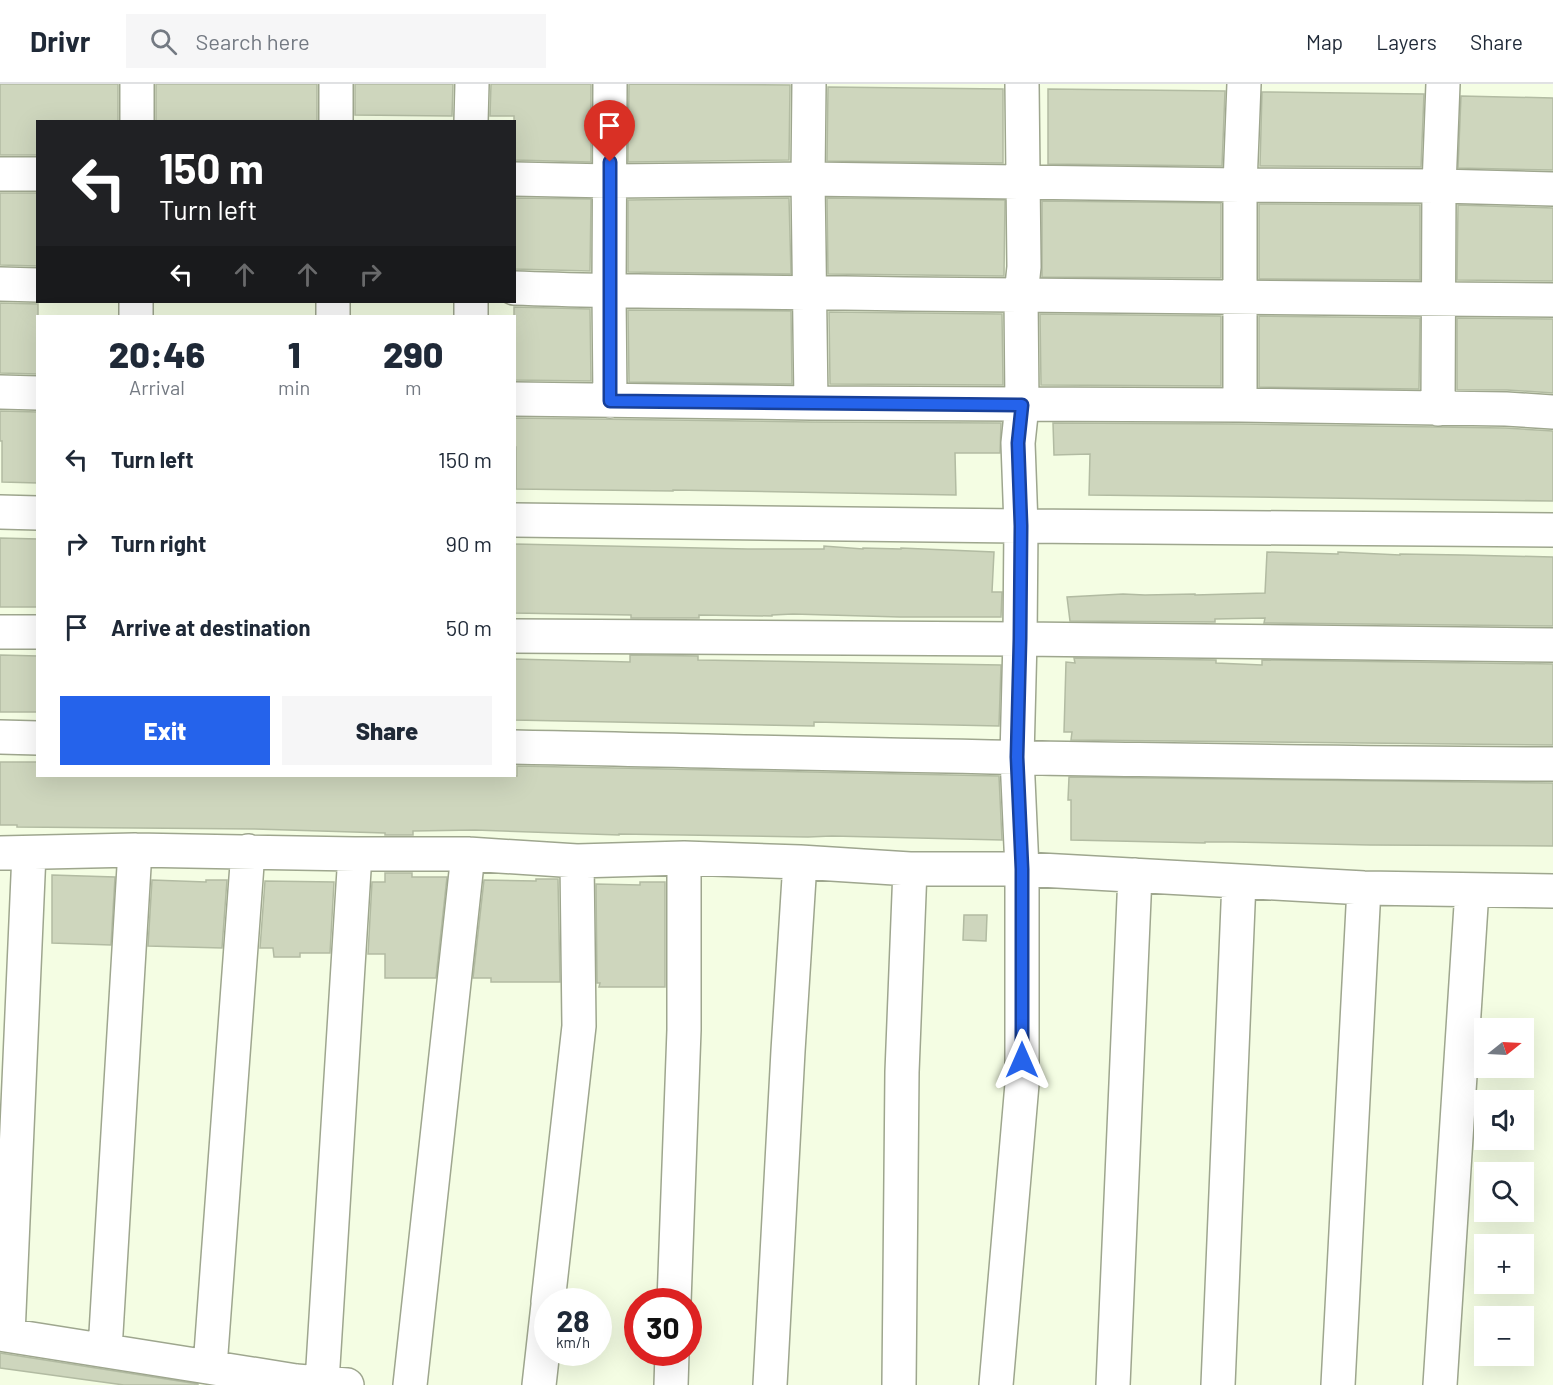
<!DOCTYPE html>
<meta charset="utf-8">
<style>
:root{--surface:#fff;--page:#f6f6f7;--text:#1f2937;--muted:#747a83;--line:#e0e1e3;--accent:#2563eb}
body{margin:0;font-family:Barlow,sans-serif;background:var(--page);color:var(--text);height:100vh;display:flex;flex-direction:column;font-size:22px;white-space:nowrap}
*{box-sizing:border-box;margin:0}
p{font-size:20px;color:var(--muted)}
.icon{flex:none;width:33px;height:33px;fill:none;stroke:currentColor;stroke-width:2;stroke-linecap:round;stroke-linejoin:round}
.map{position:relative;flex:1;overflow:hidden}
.details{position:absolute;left:36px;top:231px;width:480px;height:462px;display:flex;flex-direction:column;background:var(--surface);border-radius:0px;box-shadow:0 6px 24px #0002}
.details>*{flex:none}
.hud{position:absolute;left:36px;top:36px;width:480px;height:183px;border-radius:0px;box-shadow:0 6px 24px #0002;background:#202124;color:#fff;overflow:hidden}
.needle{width:39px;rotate:72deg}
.fabs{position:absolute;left:1474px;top:934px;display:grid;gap:12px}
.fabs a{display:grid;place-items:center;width:60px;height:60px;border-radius:0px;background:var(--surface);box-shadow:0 6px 24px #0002;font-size:30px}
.speed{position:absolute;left:534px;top:1204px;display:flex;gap:12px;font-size:30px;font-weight:700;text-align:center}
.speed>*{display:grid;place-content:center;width:78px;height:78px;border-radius:50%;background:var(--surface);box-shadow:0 6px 24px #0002;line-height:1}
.speed small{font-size:15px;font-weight:400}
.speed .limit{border:9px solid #d22;background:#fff;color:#111}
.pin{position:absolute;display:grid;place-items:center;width:51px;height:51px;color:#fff;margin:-62px -26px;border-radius:50% 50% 50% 0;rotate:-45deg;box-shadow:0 0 6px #0007}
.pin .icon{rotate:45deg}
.me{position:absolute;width:66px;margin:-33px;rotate:0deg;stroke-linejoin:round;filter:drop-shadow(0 0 4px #0008)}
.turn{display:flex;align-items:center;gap:21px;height:126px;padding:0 24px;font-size:27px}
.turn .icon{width:78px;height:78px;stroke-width:2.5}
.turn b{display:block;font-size:42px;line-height:51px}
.lanes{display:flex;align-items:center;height:57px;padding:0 24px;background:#0003;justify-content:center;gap:30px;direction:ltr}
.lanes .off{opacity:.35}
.eta{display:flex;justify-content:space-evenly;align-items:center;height:102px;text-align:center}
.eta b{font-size:36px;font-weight:800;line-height:42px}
.primary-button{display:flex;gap:12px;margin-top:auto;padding:12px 24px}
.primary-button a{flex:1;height:69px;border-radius:0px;background:var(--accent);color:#fff;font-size:24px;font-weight:800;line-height:69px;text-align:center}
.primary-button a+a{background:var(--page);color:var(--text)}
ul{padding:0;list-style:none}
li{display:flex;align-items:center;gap:18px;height:84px;padding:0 24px}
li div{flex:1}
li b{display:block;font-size:22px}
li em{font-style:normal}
header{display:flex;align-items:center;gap:36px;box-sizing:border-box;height:84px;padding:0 30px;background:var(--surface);border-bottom:2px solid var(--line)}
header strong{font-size:28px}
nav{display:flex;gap:33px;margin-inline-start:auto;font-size:21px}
.search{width:420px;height:54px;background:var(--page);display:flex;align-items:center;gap:15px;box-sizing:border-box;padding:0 21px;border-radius:0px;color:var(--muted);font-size:22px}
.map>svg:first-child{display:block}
</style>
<header>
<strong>Drivr</strong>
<div class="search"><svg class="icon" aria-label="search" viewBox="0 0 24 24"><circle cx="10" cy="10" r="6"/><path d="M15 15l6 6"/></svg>Search here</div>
<nav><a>Map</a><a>Layers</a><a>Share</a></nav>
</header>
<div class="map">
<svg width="1553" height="1301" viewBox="0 0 1553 1301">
<rect width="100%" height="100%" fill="#f4fde3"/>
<path fill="#ced6bd" stroke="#b2bba2" stroke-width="1.5" d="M 0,0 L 118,0 L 118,38 L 38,38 L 38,71 L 0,71 Z
M 156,0 L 317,0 L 317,38 L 156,38 Z
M 355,0 L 453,0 L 452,32 L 355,31 Z
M 491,0 L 591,0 L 591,78 L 514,76 L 514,32 L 490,32 Z
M 629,0 L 790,1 L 789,76 L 628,78 Z
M 828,3 L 1003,5 L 1003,79 L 827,77 Z
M 1048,5 L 1225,7 L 1222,82 L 1048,80 Z
M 1262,8 L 1424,10 L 1421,83 L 1260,82 Z
M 1461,12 L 1553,14 L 1553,86 L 1458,84 Z
M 0,109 L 38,109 L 38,182 L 0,181 Z
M 514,114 L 591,115 L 590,187 L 514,185 Z
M 789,114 L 791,190 L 628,188 L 628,116 Z
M 827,114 L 1005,116 L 1004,192 L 828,190 Z
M 1042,117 L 1221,119 L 1221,194 L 1042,193 Z
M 1259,120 L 1420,121 L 1420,196 L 1259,195 Z
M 1458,121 L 1553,124 L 1553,197 L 1457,196 Z
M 0,219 L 38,220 L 38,290 L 0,289 Z
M 514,223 L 590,225 L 591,297 L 514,296 Z
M 628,226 L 791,227 L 792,300 L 629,298 Z
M 829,228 L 1002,230 L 1003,301 L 830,300 Z
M 1040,230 L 1221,232 L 1221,302 L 1041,301 Z
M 1259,232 L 1420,234 L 1419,305 L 1259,303 Z
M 1457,234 L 1553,235 L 1553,309 L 1507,306 L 1457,306 Z
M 0,327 L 38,328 L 38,399 L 2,398 L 2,357 L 0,357 Z
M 514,334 L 811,338 L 1001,339 L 1000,369 L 955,369 L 956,411 L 898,410 L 673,406 L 673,407 L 516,405 L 516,363 L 514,363 Z
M 1053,339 L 1240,340 L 1505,344 L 1553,347 L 1553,417 L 1089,411 L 1090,370 L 1054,371 Z
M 0,454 L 38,455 L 38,523 L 0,523 Z
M 514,460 L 748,465 L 824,465 L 824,462 L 863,465 L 863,464 L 901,465 L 901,464 L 994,468 L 992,508 L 1002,508 L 1001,533 L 900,533 L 793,530 L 772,531 L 772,532 L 699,531 L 699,534 L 631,534 L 631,531 L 514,529 Z
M 1267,468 L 1338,470 L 1338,468 L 1400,471 L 1400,470 L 1463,471 L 1553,473 L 1553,542 L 1264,539 L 1265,534 L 1215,535 L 1215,538 L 1070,537 L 1067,513 L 1123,510 L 1145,511 L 1195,510 L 1195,511 L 1265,509 Z
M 0,571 L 38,572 L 38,628 L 0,628 Z
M 630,571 L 698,572 L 698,576 L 1001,581 L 999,642 L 814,638 L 814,642 L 514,636 L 514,575 L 630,578 Z
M 1074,574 L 1216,576 L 1216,579 L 1262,581 L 1262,576 L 1553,580 L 1553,661 L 1071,656 L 1072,648 L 1064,648 L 1066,578 L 1075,579 Z
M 0,678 L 37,678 L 37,692 L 517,692 L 517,682 L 999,692 L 1002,756 L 832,752 L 808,753 L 619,750 L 619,751 L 475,746 L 413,747 L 413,751 L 385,751 L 385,749 L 255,745 L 17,743 L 17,741 L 0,741 Z
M 1069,693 L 1553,699 L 1553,762 L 1370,761 L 1232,758 L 1205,758 L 1205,759 L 1071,756 L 1071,716 L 1068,716 Z
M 385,789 L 412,789 L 412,793 L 447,793 L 436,894 L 385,894 L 385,870 L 368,870 L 372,798 L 385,798 Z
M 52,791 L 115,793 L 111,861 L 52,859 Z
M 536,795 L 558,795 L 560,898 L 491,898 L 491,894 L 473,894 L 484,796 L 536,797 Z
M 152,796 L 206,798 L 206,796 L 227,796 L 222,864 L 148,862 Z
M 265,797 L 334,798 L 330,869 L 300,869 L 300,873 L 274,873 L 273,864 L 260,864 Z
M 640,798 L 665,798 L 665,903 L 599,903 L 600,899 L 597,899 L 596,800 L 640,801 Z
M 964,831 L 987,831 L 986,857 L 963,856 Z
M 0,1269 L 198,1300 L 198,1301 L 124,1301 L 0,1284 Z"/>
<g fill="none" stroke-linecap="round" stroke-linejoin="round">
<g stroke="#9ea68e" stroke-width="36">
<path id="minor" d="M 610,0 L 609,208 L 610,317
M 809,0 L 808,95 L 811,319
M 137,38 L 137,0
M 336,38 L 336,0
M 471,38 L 472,0
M 0,90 L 38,90
M 514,95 L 610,97 L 808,95 L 1240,101 L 1439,102 L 1553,105
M 0,200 L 38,201
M 514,204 C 644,209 774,207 904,210 L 1553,216
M 136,232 L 136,218
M 333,232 L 333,218
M 471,232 L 471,218
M 0,308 L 38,309
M 514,315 L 811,319 L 1240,321 L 1506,325 L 1553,328
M 1240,321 L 1240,101 L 1244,0
M 1438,325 L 1439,102 L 1443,0
M 0,428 L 38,429
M 514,436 L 1021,442 L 1553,446
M 0,548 L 38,548
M 514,552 L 1020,555 L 1553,561
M 0,653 L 38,654
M 514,663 C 861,670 1207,679 1553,680
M 0,769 L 135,766 L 355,770 L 468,770 L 577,777 L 684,774 L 800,778 L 910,785 L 1022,785 L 1364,804 L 1553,807
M 548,1218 L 579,942 L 577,777
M 674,1218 L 684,946 L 684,774
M 0,1250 L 296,1297 L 347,1301
M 8,1251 L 29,769
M 105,1266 L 135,766
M 210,1283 L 248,767
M 322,1298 L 355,770
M 410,1301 L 468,770
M 539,1301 L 548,1221
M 671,1301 L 672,1269
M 770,1301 L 788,967 L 800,778
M 899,1301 L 902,988 L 910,785
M 996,1301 L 1022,1000 L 1022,785 L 1017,673 L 1020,555 L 1021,442 L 1018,359 L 1022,321 L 1021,211 L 1024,183 L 1022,0
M 1113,1301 L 1135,791
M 1218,1301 L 1239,797
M 1338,1301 L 1364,804
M 1440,1301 L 1472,806"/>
</g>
<use href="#minor" stroke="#fff" stroke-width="33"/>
</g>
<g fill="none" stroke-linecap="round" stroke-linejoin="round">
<g stroke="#184099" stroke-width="15">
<path id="route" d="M 610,78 L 610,317 L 1022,321 L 1018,359 L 1021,442 L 1020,555 L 1017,673 L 1022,785 L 1022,976"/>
</g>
<use href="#route" stroke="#2563eb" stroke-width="10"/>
</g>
</svg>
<div class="fabs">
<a><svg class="needle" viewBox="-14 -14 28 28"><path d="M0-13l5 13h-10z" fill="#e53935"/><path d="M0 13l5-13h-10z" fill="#747a83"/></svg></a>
<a><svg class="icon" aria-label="sound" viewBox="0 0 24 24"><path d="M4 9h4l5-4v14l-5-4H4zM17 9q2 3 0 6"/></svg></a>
<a><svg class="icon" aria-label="search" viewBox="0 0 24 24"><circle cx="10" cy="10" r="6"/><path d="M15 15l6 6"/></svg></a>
<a>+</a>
<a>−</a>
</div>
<div class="speed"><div>28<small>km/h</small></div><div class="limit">30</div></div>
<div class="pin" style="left:610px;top:78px;background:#d93025"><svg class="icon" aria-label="arrive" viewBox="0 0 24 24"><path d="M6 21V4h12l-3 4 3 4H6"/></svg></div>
<svg class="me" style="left:1022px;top:976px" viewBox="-20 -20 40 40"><path d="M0-17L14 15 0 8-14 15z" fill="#2563eb" stroke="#fff" stroke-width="4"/></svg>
<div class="hud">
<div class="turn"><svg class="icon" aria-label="left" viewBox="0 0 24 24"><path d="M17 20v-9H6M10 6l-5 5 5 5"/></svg><div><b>150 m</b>Turn left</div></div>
<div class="lanes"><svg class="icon" aria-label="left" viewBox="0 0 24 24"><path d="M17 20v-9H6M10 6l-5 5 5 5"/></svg><svg class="icon off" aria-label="ahead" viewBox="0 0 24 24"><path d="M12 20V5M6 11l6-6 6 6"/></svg><svg class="icon off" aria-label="ahead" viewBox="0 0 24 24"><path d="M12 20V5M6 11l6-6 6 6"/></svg><svg class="icon off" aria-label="right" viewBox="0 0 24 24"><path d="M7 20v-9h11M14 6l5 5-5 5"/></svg></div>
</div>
<section class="details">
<div class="eta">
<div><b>20:46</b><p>Arrival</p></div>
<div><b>1</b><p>min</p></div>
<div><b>290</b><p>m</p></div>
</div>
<ul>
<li><svg class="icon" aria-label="left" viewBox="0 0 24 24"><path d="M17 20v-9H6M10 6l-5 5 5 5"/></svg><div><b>Turn left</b></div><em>150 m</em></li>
<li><svg class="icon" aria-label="right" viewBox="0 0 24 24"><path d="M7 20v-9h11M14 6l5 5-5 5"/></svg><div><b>Turn right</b></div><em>90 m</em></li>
<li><svg class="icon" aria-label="arrive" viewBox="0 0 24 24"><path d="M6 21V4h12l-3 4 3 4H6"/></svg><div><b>Arrive at destination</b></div><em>50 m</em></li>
</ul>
<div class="primary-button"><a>Exit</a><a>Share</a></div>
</section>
</div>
